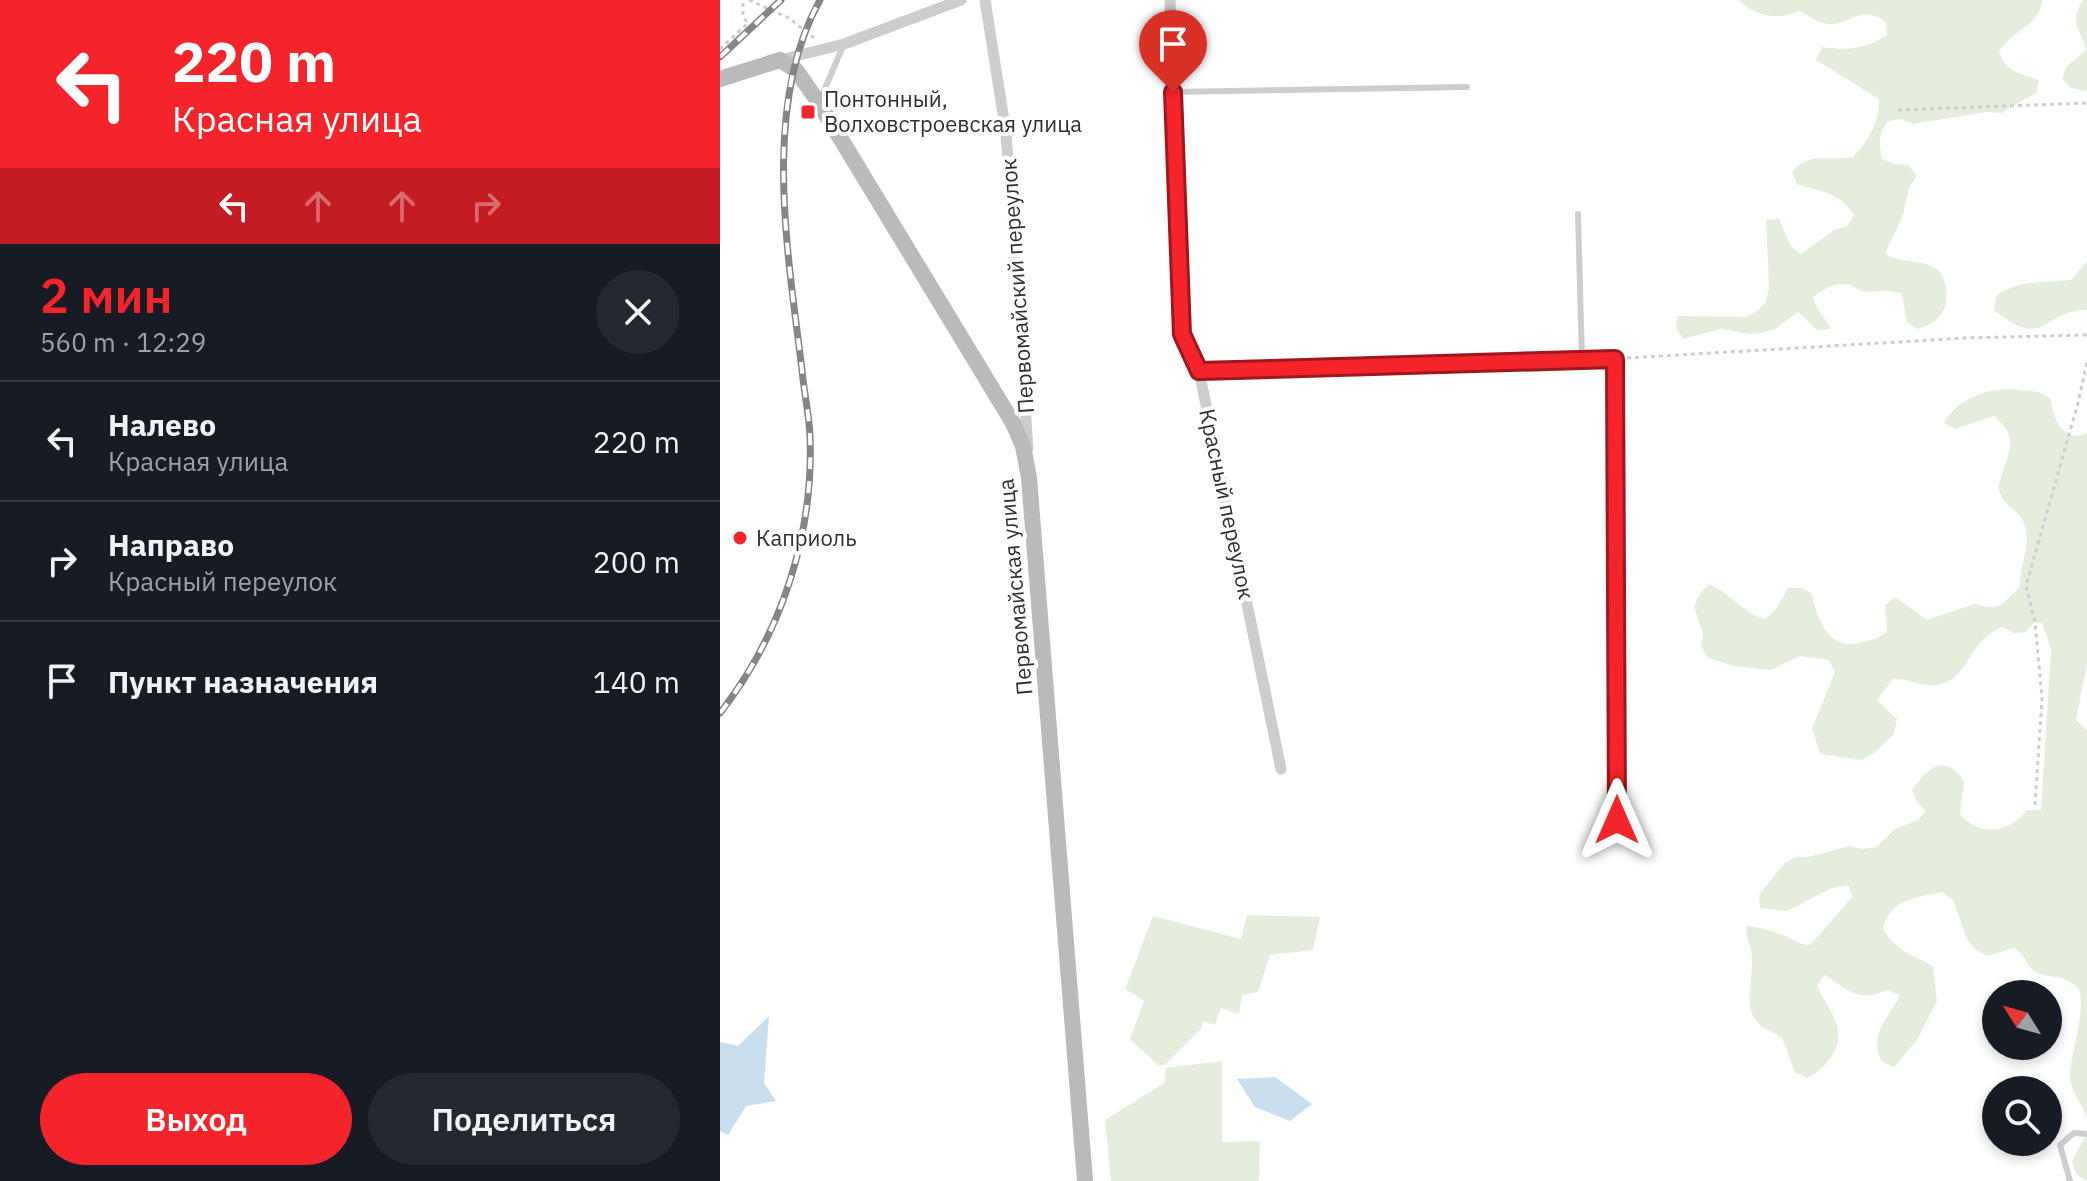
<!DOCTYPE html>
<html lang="ru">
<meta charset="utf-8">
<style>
:root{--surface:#171b24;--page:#242831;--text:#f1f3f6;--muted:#9ea1a6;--line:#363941;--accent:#f5242b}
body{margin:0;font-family:"IBM Plex Sans",sans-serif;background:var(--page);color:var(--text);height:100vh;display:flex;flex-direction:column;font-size:30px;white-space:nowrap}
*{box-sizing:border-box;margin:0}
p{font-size:26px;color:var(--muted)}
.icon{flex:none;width:44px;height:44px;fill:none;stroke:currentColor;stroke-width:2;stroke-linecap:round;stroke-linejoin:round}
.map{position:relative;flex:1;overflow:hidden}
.panel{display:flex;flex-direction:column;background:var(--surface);width:720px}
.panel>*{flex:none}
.guide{background:#f5242b;color:#fff;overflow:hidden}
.needle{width:52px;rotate:307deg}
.tools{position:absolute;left:1262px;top:980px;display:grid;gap:16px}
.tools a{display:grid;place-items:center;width:80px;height:80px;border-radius:50%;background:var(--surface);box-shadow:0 4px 12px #0003;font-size:40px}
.pin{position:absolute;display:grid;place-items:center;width:68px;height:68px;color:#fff;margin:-82px -34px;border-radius:50% 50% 50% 0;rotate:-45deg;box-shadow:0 0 8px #0007}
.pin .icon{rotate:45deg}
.me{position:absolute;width:88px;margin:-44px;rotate:0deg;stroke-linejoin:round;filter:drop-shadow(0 0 6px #0008)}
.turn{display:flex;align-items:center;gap:28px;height:168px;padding:0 40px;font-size:36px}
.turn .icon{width:104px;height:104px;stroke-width:2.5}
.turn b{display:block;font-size:56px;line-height:68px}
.lanes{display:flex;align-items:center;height:76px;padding:0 40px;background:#0003;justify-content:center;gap:40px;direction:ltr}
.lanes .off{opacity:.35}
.round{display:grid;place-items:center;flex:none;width:84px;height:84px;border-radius:42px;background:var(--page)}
.overview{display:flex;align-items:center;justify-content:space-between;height:136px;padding:0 40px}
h1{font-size:48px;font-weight:600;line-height:60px;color:var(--accent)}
.primary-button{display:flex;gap:16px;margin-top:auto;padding:16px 40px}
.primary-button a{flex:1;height:92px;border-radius:48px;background:var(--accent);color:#fff;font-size:32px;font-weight:600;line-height:92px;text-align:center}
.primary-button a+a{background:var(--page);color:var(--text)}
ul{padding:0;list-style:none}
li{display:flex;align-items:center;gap:24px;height:120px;padding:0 40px;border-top:2px solid var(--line)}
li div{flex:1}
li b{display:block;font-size:30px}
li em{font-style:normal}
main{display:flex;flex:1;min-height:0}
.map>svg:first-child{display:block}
</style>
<main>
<section class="panel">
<div class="guide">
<div class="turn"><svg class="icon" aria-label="left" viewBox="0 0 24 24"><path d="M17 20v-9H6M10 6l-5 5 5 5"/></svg><div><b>220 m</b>Красная улица</div></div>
<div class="lanes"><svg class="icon" aria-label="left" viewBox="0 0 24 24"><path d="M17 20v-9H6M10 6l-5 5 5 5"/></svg><svg class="icon off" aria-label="ahead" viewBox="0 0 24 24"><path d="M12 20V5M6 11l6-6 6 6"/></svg><svg class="icon off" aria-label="ahead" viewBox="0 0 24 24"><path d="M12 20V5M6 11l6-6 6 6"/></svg><svg class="icon off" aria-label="right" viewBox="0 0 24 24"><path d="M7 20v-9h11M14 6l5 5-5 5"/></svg></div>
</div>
<div class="overview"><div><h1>2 мин</h1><p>560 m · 12:29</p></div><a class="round"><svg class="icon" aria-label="close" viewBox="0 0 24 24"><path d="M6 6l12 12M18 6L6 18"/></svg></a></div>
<ul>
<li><svg class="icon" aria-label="left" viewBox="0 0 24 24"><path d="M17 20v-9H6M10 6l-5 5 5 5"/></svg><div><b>Налево</b><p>Красная улица</p></div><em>220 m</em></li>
<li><svg class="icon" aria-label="right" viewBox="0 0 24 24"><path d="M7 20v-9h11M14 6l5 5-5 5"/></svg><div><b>Направо</b><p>Красный переулок</p></div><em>200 m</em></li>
<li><svg class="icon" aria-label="arrive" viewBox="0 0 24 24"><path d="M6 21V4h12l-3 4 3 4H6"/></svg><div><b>Пункт назначения</b></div><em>140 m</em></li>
</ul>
<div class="primary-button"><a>Выход</a><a>Поделиться</a></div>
</section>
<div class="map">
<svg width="1367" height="1181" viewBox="0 0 1367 1181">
<rect width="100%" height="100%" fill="#fff"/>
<path fill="#e5eedd" d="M 1019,0 L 1322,0 C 1320,27 1291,30 1279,52 C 1287,73 1300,73 1319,80 L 1316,93 L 1281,113 L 1266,112 L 1193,124 L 1181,119 L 1168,121 C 1158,134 1159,143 1162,159 L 1174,164 L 1188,165 L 1197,175 L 1189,188 L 1183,215 L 1165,254 C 1180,263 1197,259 1213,267 C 1222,271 1224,279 1226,288 C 1229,311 1219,323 1197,329 L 1187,322 L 1182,294 C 1164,287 1157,294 1142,291 C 1138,290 1134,287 1130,285 C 1116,282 1104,288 1093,297 C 1096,310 1105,317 1111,329 L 1097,330 L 1078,312 L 1055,329 L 1042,333 L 1029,334 L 1001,329 L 963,339 L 956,328 L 957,316 L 1026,317 L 1037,311 L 1046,302 L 1049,288 L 1046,220 L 1059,219 L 1070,245 L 1081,254 L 1114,230 L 1128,226 L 1134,215 C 1120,192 1100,192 1077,184 L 1072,172 C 1090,151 1108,161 1133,157 C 1149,140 1159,123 1159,99 L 1096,60 L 1102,47 C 1126,51 1147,49 1167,35 L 1166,22 C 1137,1 1129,30 1103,23 C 1095,21 1086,14 1079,11 C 1057,21 1035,16 1019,0 Z
M 1363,0 L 1367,0 L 1367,91 L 1351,88 L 1342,79 L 1346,67 L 1366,50 C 1360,25 1348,25 1363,0 Z
M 1367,261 L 1367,310 C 1323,310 1325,352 1274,310 L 1276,296 C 1298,279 1325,283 1351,280 Z
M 1293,389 L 1319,392 L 1331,399 C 1332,418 1344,444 1367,433 L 1367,664 L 1356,720 L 1367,730 L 1367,1118 C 1362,1103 1348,1089 1350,1072 C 1352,1051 1367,1005 1358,988 C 1347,974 1327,980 1313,970 C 1303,963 1309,958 1294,948 L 1267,956 L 1256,950 L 1247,939 L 1233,900 L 1222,892 C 1196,897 1169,900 1163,929 C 1177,952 1191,954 1213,966 L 1217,1001 L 1197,1040 L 1174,1067 L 1162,1062 C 1148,1034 1168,1020 1180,995 L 1167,990 C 1136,1003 1130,990 1104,975 L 1097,986 C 1108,1010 1130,1030 1111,1057 C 1104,1067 1099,1072 1087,1078 L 1075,1072 L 1062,1038 C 1056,1033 1046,1030 1040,1025 C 1020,1009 1036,972 1031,950 C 1029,940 1026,939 1026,926 C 1039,927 1053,931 1065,936 C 1075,940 1077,944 1089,945 C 1106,930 1117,912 1133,897 L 1128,885 L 1112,888 L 1067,911 L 1040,908 L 1039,895 L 1047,884 L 1065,863 L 1076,857 L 1088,857 L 1129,846 L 1143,849 L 1156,847 L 1175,829 L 1198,820 L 1206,811 L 1197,802 L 1192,790 C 1207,768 1225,752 1244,781 L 1240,814 C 1259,837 1291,833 1307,810 L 1321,810 L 1331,649 L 1322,623 L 1315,622 L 1306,632 L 1294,633 L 1282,627 C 1274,631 1267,635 1261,642 C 1246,658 1242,682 1216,685 C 1199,687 1189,678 1173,679 L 1157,700 L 1177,719 L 1174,734 L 1154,753 L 1142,760 L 1100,754 L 1092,728 L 1115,672 L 1109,660 L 1080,656 L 1051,670 L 1014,666 L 988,658 L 981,646 L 983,634 L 974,606 L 980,594 L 989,584 C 1010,593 1024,614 1045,619 L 1056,609 L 1068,588 L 1082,588 L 1092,594 C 1097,618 1108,650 1138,643 C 1150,640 1157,640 1167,631 L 1165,605 L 1175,597 L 1207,620 L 1255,604 L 1268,607 L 1281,605 L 1300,587 C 1299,565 1314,539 1302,519 C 1295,508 1281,504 1279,489 C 1278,485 1280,481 1281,477 C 1290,449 1299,438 1274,416 L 1235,429 L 1224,423 C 1238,398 1266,389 1293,389 Z
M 527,915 L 600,917 L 593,950 L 550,955 L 538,992 L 522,995 L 519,1014 L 501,1008 L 495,1025 L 483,1021 L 481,1029 L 445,1065 L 438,1065 L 410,1039 L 424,1001 L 405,989 L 433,916 L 521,939 Z
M 502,1061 L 502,1142 L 540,1141 L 539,1181 L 391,1181 L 385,1120 L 444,1083 L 446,1068 Z
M 1367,1133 L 1367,1181 L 1356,1174 L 1352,1161 Z"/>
<path fill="#c8deef" d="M 49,1016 L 44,1083 L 56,1101 L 26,1106 L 8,1135 L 0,1131 L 0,1042 L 18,1046 Z
M 555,1077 L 592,1104 L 570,1121 L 535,1107 L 517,1079 Z"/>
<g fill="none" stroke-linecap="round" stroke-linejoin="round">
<path stroke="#cdcdcd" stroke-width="3" stroke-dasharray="4 4" stroke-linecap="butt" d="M 29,0 L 69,18 L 94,38
M 0,49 L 28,23 L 23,17 L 23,0
M 1178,110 L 1367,103
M 907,358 L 1245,338 L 1367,335
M 1315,805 L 1322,699 L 1315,622 L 1306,586 L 1358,403 L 1367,362"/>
<path stroke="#cdcdcd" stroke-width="6" d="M 453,92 L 747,87
M 100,100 L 124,44
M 858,214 L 862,360
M 1350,1181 L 1340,1145 L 1354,1133 L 1367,1134"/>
<path stroke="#cdcdcd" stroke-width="11" d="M 265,0 L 286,133 L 308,449
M 450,0 L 462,334 L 479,371 L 561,769
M 60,60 L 124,44 L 241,0
M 479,371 L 895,359 L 897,820"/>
<path stroke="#bababa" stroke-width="16" d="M 0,79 L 60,60 L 76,70 L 99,103 L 293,423 L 303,446 L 309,478 L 365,1181"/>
<g stroke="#858585" stroke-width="7">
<path id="rail" d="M 0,57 L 61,0
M 0,713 C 61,635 94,535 90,436 C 89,414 84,392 82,370 C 68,254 41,106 100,0"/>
</g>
<use href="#rail" stroke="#fff" stroke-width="4" stroke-dasharray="12" stroke-linecap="butt"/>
</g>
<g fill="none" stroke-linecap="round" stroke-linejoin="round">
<g stroke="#9f171c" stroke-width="20">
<path id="route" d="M 453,92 L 462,334 L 479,371 L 895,359 L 897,820"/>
</g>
<use href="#route" stroke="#f5242b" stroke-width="14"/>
</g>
<g fill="#f5242b" stroke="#fff" stroke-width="3">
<rect x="80" y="104" width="16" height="16" rx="4"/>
<circle cx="20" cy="538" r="8"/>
</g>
<g text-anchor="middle" stroke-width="8" stroke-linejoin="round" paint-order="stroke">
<g font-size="22" fill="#303030" stroke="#fff" text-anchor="start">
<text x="104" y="107">Понтонный,<tspan x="104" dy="25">Волховстроевская улица</tspan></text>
<text x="36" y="546">Каприоль</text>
</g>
<g font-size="22" fill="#303030" stroke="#fff">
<text transform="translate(297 286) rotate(-94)" y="8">Первомайский переулок</text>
<text transform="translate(507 504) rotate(78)" y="8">Красный переулок</text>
<text transform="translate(295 587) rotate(-95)" y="8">Первомайская улица</text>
</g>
</g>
</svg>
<div class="tools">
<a><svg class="needle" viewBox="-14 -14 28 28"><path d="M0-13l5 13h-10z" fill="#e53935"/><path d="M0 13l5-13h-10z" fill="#9ea1a6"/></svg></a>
<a><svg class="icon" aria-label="search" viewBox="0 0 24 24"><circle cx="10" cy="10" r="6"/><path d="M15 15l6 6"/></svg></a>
</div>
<div class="pin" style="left:453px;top:92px;background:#d93025"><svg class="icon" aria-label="arrive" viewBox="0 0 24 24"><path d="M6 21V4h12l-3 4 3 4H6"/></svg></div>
<svg class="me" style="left:897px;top:820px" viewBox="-20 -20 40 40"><path d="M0-17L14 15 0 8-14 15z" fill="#f5242b" stroke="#fff" stroke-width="4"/></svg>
</div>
</main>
